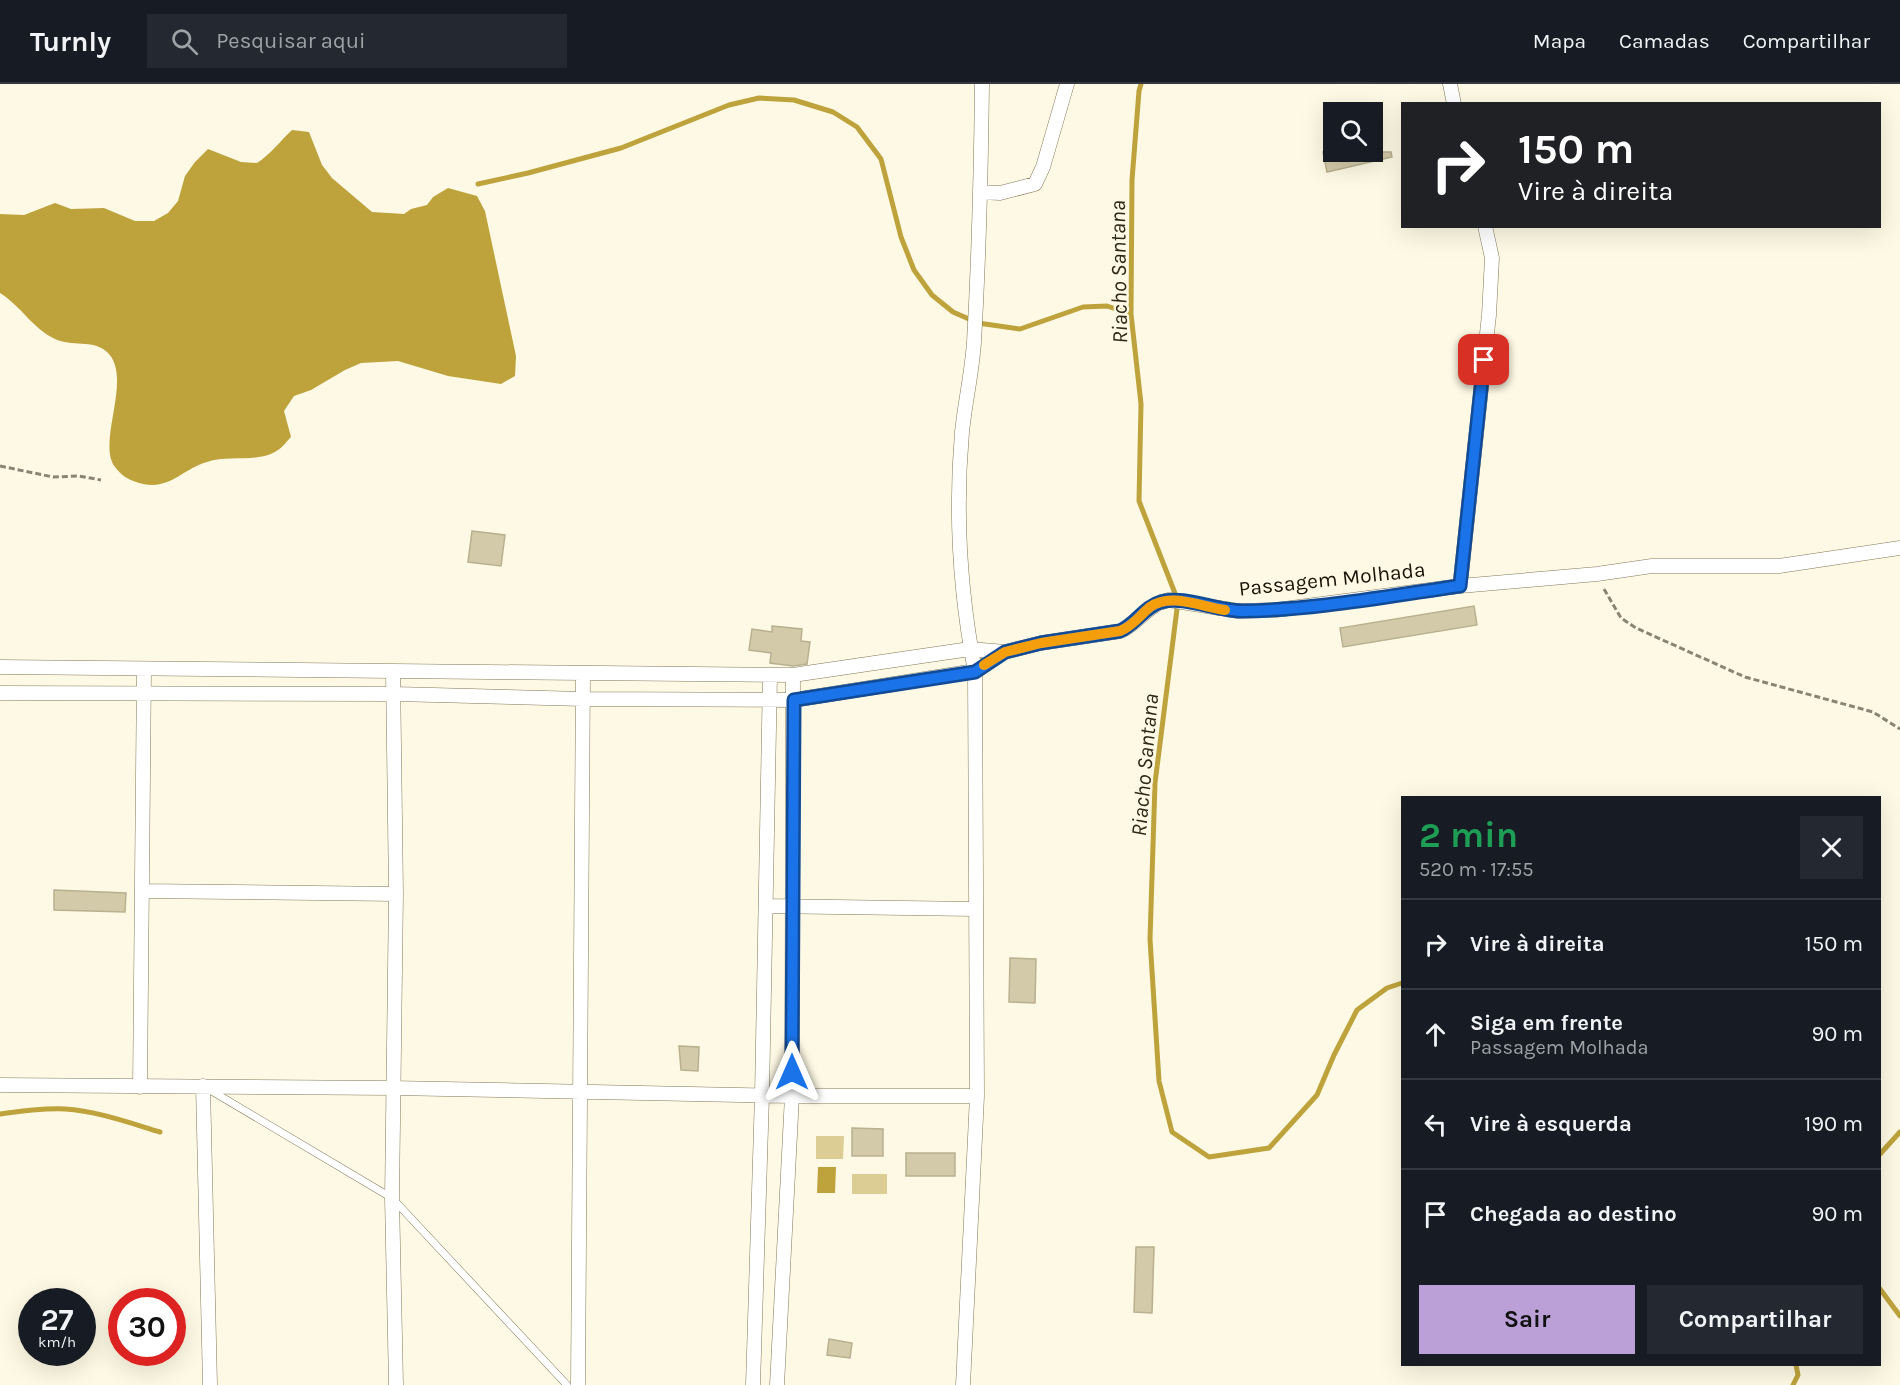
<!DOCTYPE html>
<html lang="pt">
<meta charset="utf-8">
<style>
:root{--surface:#171b24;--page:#242831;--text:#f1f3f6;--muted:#9ea1a6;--line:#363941;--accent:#bba0d7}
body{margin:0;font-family:Karla,sans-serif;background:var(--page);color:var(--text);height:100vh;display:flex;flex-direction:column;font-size:22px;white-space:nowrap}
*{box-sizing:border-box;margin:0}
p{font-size:20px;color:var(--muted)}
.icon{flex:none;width:33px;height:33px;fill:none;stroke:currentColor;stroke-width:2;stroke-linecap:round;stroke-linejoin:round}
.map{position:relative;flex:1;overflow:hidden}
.sheet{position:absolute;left:1401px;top:712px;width:480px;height:570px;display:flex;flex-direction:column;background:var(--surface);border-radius:0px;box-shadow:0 6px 24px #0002}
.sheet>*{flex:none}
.banner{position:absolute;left:1401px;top:18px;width:480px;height:126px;border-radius:0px;box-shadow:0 6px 24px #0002;background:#202124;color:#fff;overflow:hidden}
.fabs{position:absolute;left:1323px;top:18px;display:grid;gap:12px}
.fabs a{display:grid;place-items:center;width:60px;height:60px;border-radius:0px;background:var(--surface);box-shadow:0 6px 24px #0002;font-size:30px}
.speed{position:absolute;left:18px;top:1204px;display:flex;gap:12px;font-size:30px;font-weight:700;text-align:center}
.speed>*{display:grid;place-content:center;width:78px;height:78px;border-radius:50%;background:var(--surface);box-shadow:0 6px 24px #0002;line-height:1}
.speed small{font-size:15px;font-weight:400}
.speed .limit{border:9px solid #d22;background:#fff;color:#111}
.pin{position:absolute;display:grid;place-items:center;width:51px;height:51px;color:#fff;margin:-26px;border-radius:12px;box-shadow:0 3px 9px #0006}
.me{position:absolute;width:66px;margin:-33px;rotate:0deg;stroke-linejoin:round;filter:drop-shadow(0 0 4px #0008)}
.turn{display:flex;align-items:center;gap:21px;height:126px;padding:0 18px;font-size:27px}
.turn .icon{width:78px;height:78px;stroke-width:2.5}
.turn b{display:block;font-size:42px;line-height:51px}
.round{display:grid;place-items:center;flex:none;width:63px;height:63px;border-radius:0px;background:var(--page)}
.headline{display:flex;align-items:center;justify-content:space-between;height:102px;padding:0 18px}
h1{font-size:36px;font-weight:700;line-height:45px;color:#1e9e55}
.action{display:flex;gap:12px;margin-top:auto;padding:12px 18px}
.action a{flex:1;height:69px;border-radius:0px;background:var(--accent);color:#111;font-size:24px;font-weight:700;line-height:69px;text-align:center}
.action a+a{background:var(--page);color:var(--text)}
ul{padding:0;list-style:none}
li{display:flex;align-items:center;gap:18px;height:90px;padding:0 18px;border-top:2px solid var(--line)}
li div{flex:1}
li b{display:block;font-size:22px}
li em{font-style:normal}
header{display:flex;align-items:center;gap:36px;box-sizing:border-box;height:84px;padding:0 30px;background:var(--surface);border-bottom:2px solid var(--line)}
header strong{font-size:28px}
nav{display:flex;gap:33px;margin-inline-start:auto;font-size:21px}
.search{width:420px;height:54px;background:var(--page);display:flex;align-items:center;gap:15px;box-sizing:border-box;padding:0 21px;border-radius:0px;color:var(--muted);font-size:22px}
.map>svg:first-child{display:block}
</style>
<header>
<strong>Turnly</strong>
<div class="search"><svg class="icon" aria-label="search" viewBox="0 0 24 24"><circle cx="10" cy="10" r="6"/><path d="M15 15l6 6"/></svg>Pesquisar aqui</div>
<nav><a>Mapa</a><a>Camadas</a><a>Compartilhar</a></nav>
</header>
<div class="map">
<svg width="1900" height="1301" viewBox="0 0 1900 1301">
<rect width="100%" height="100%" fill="#fef9e4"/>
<path fill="#dccd95" d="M 816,1052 L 844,1052 L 843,1075 L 816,1075 Z
M 852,1090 L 887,1090 L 887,1110 L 852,1110 Z"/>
<path fill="#bea33c" d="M 292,46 L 309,48 L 322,81 L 332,94 L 372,128 L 404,130 L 411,125 L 427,121 L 433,113 L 448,104 L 477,112 L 485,127 L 516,272 L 515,292 L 501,300 L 448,292 L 398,277 L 361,279 L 345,286 L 311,306 L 294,312 L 284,327 L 291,353 C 287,357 283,363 278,366 C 257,380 230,370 207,378 C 180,386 168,409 136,398 C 127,395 121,391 115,383 C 96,358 134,293 107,268 C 93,255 71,263 55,255 C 32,244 21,222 0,209 L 0,130 L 24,131 L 55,119 L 71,125 L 104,124 L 135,137 L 154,137 L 168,129 L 178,117 L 185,92 L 195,78 L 208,65 L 241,78 L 257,79 C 271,70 280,57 292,46 Z
M 818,1083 L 836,1083 L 835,1109 L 817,1109 Z"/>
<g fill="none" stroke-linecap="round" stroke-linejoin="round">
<path stroke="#bea33c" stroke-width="5" d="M 1141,0 L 1139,7 L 1132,96 L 1131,230 L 1141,320 L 1139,417 L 1178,517 L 1155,699 L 1150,855 L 1159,997 L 1172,1048 L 1209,1073 L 1269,1064 L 1317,1011 L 1334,971 L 1357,926 L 1387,904 L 1402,899
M 478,100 L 528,89 L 621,64 L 729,21 L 759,14 L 794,16 L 833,28 L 857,43 L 881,75 L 901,153 L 914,186 L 932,211 L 953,228 L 978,239 L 1020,245 L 1083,223 L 1107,222 L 1131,230
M 0,1030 C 21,1027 43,1024 65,1025 C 97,1027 130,1039 160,1048
M 1880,1070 L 1900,1048
M 1880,1205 L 1900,1232
M 1793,1301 L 1798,1291 L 1796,1281"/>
</g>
<path fill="#d3caa9" stroke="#b8b08f" stroke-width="1.5" d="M 1323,68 L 1391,68 L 1392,73 L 1327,88 Z
M 472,447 L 505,451 L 501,482 L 468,478 Z
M 1474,522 L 1477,541 L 1343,563 L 1340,544 Z
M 772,542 L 802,545 L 801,557 L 810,558 L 807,580 L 793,582 L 770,579 L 771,569 L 749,566 L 752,545 L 772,548 Z
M 54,806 L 126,809 L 125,828 L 54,826 Z
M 1010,874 L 1036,875 L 1035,919 L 1009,918 Z
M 679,962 L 699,963 L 698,987 L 681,986 Z
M 852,1044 L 883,1045 L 883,1072 L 852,1072 Z
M 906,1069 L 955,1069 L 955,1092 L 906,1092 Z
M 1136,1163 L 1154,1163 L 1152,1229 L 1134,1228 Z
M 829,1255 L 852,1259 L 850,1274 L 827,1271 Z"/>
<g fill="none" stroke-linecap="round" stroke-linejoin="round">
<g stroke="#81795a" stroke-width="8">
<path id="service" d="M 210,1006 L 392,1114 L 567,1301"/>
</g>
<g stroke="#81795a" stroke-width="15">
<path id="minor" d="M 1450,0 L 1454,20
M 981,108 L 1000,109 L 1035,100 L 1043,83 L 1067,0
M 1460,502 L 1489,231 L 1492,174 L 1485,142
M 0,583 L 793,591 L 970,565 L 1005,568
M 393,588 L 396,810 L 392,1114 L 396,1301
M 0,609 L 395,610 L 583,615 L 794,616 L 975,587 L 1005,568 L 1041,559 L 1121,547 C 1139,539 1147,520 1169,516 L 1238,527 L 1276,526 L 1460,502 L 1597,490 L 1652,482 L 1779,482 L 1900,464
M 142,807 L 396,810
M 766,822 L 974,825
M 0,1001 L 392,1004 L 792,1012 L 977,1012
M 203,1002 L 210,1301
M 140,1003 L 144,586
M 578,1301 L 583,590
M 753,1301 L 762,1011 L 770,591
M 777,1301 L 792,1012 L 793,591
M 963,1301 L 977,1012 L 975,587 C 960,509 955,428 962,348 C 965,318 972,289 974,258 C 979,172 981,86 982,0"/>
</g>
<path stroke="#898575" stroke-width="3" stroke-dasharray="6 3" stroke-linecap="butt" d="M 0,382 L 53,393 L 79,392 L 101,396
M 1604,505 L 1621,534 L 1636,544 L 1745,593 L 1873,628 L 1900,645"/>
<use href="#service" stroke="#fff" stroke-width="7"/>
<use href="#minor" stroke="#fff" stroke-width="14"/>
</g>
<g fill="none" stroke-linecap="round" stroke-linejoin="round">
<g stroke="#114b97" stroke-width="15">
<path id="route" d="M 792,988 L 794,616 L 975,588 L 1005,568 L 1041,559 L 1120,547 C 1136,540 1145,522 1161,518 C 1183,511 1217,527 1242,527 C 1315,526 1388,512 1460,502 L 1484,276"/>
</g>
<use href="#route" stroke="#1a73e8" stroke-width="10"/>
<path stroke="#f59e0b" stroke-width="10" d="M 984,581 L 1005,568 L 1041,559 L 1120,547 C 1133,542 1140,531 1150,523 C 1170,508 1202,523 1225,526"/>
</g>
<g text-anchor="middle" stroke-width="4.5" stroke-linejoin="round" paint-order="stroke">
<g font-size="21" fill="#161307" stroke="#fef9e4">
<text transform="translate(1332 495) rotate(-6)" y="7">Passagem Molhada</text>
</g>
<g font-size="22" font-style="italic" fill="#2e2917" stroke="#fef9e4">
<text transform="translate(1118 188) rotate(-91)" y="8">Riacho Santana</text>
<text transform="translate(1144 681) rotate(-85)" y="8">Riacho Santana</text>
</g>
</g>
</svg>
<div class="fabs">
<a><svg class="icon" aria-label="search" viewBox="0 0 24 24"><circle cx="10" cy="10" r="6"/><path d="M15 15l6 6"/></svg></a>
</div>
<div class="speed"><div>27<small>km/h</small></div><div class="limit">30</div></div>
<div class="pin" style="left:1484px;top:276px;background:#d93025"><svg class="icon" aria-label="arrive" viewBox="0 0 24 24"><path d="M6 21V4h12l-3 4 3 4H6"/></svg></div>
<svg class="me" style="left:792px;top:988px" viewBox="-20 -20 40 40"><path d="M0-17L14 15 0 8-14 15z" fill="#1a73e8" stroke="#fff" stroke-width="4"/></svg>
<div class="banner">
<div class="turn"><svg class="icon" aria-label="right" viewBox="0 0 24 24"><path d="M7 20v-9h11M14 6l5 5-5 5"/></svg><div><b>150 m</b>Vire à direita</div></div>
</div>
<section class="sheet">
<div class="headline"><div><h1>2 min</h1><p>520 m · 17:55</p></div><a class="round"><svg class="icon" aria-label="close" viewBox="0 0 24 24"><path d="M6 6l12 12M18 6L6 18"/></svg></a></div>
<ul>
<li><svg class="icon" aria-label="right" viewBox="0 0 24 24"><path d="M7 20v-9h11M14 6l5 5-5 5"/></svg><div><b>Vire à direita</b></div><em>150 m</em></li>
<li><svg class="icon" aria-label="ahead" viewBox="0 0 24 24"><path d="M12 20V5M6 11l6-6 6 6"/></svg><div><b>Siga em frente</b><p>Passagem Molhada</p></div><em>90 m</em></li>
<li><svg class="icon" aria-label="left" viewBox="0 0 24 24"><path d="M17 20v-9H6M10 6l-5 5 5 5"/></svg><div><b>Vire à esquerda</b></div><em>190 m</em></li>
<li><svg class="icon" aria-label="arrive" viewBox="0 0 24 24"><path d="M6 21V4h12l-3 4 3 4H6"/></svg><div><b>Chegada ao destino</b></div><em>90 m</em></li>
</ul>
<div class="action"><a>Sair</a><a>Compartilhar</a></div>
</section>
</div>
